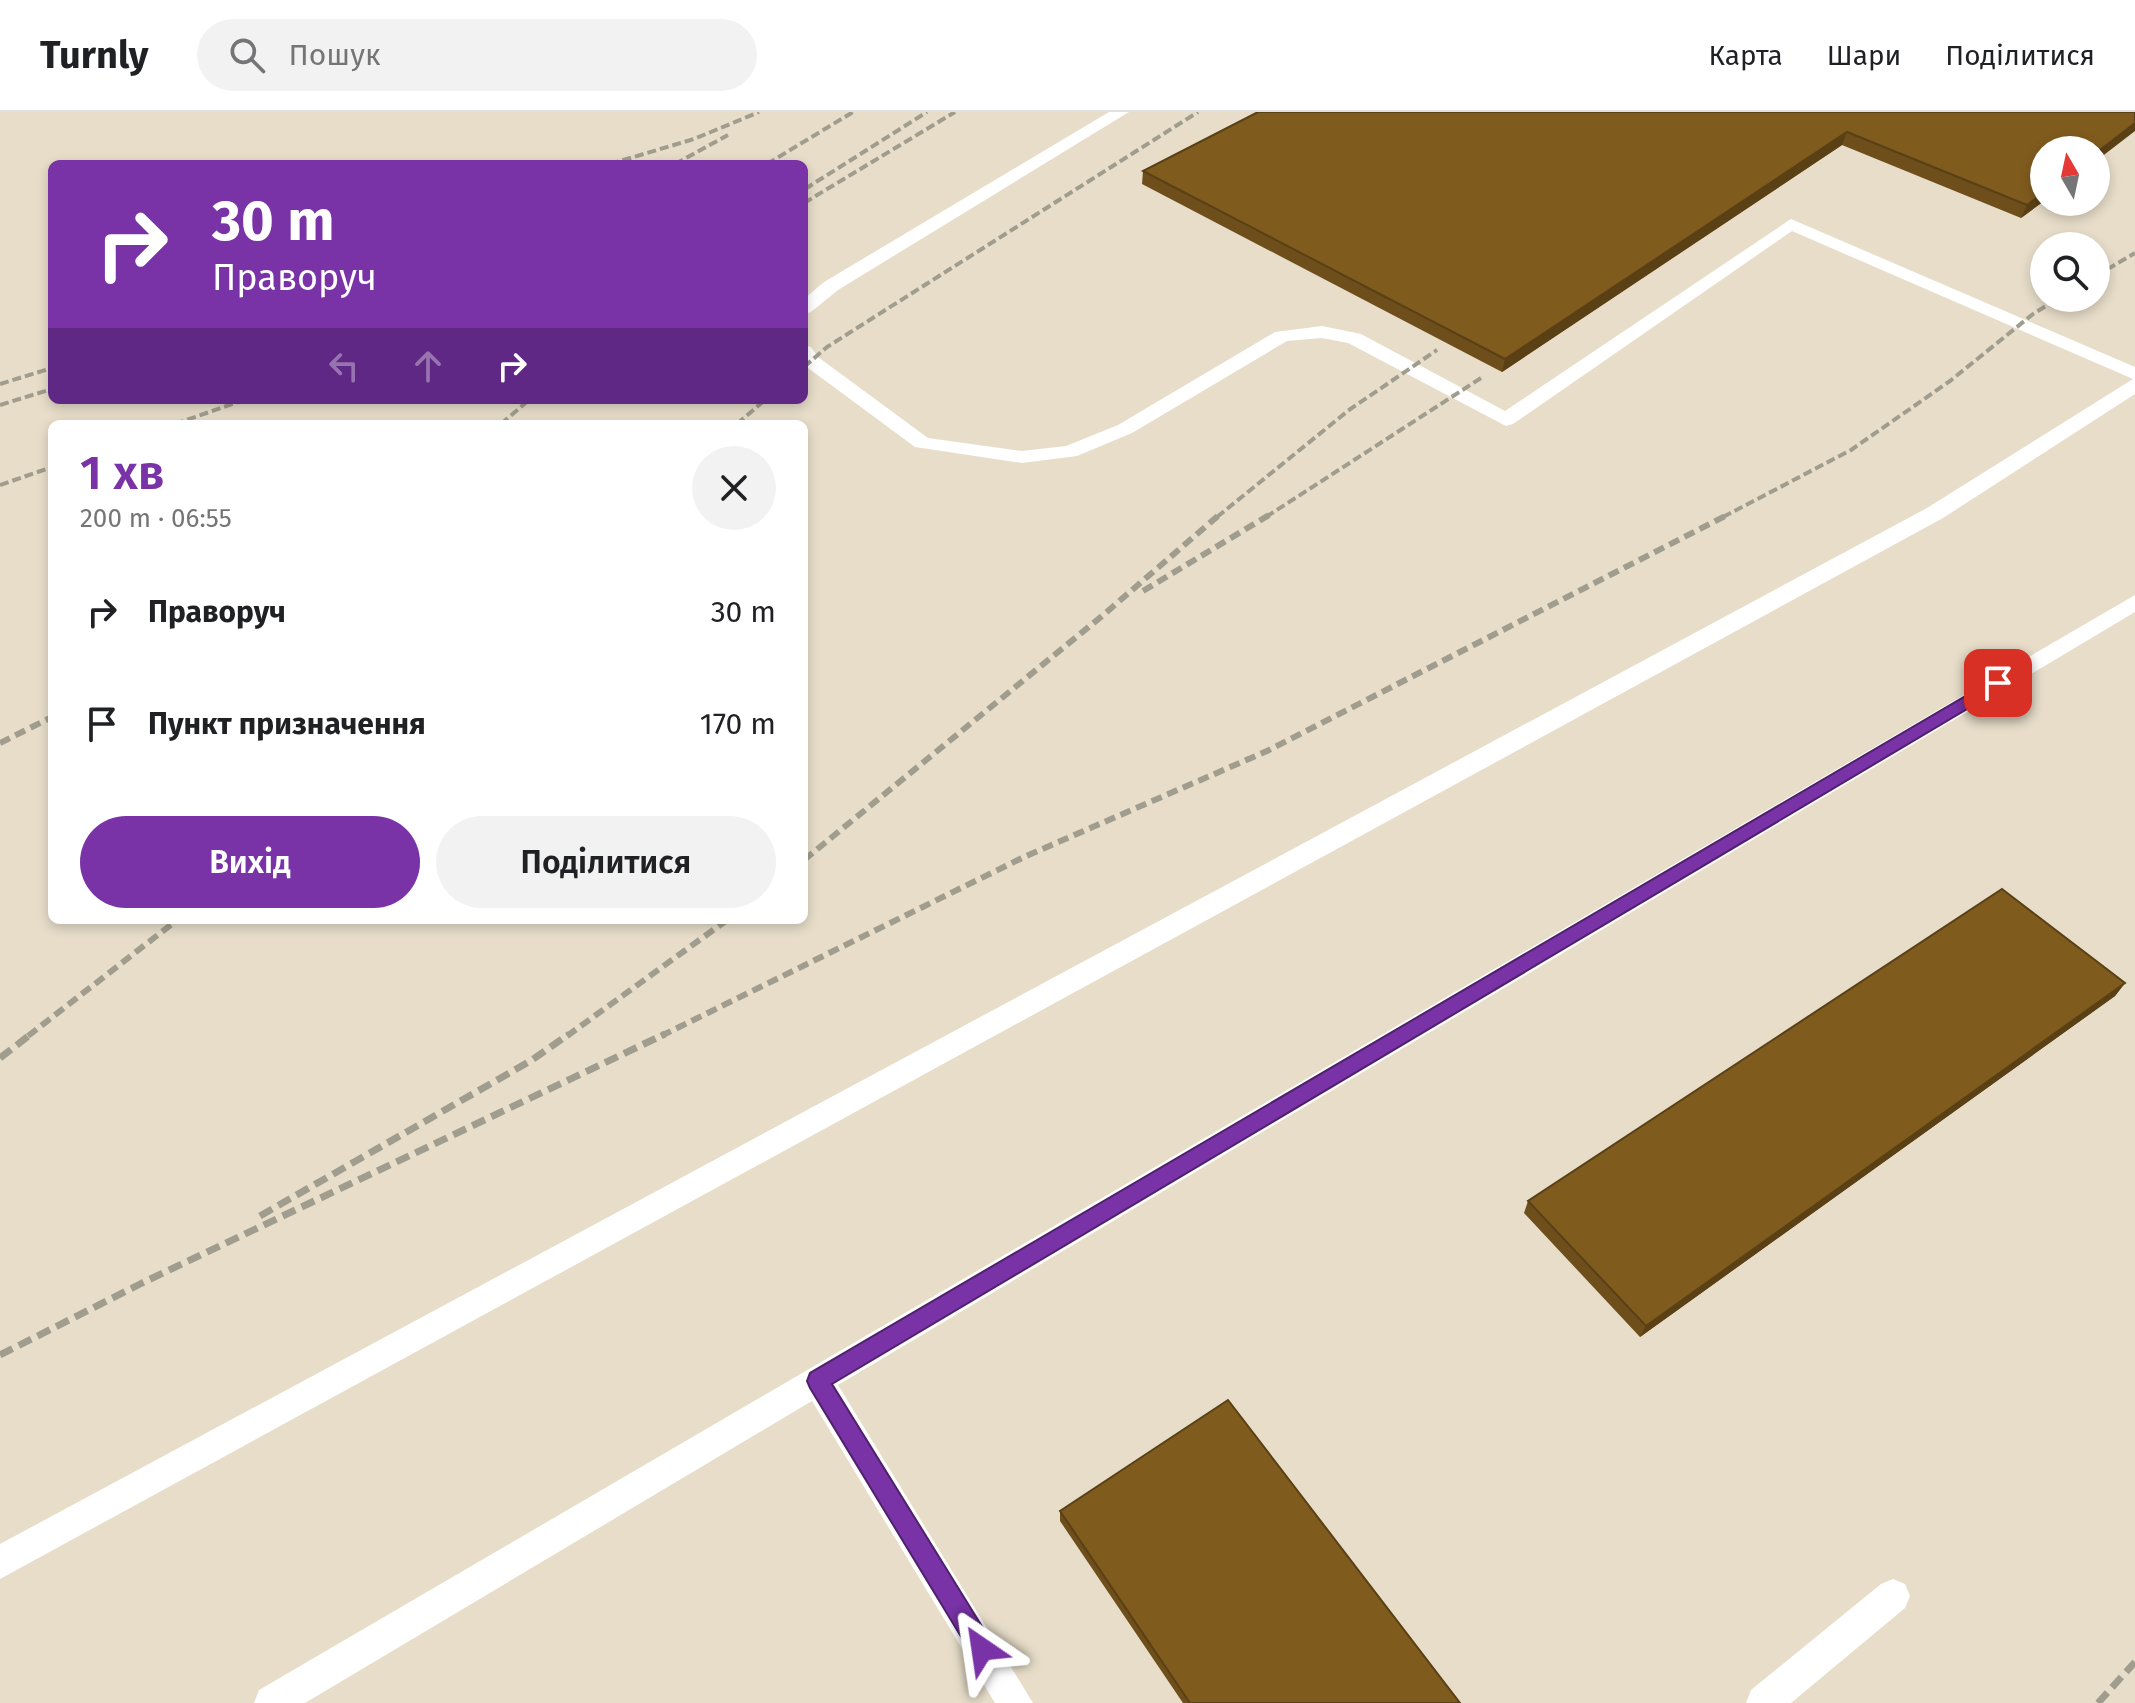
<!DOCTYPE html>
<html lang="uk">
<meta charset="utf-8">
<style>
:root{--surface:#fff;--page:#f2f2f2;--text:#202124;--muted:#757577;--line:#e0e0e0;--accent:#7933a7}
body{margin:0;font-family:"Fira Sans",sans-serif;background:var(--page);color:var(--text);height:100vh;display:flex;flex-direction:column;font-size:30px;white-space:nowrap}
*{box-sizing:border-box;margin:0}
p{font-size:26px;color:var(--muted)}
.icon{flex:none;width:44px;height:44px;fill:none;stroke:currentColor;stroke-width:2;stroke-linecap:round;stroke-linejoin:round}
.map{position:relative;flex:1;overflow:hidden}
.panel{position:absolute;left:48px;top:308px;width:760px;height:504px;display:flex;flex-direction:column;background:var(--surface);border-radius:12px;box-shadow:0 4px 12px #0003}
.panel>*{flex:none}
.hud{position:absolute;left:48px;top:48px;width:760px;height:244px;border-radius:12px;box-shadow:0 4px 12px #0003;background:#7933a7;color:#fff;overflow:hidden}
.needle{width:52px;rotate:351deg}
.tools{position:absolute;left:2030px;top:24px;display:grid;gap:16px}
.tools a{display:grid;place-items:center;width:80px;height:80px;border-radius:50%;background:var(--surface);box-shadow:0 4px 12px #0003;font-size:40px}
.pin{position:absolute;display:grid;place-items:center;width:68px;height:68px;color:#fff;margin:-34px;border-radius:16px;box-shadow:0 4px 12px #0006}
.me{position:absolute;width:88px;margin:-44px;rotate:328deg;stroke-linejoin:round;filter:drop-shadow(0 0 6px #0008)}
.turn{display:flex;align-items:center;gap:28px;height:168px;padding:0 32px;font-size:36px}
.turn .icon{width:104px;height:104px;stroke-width:2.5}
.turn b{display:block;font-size:56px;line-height:68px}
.lanes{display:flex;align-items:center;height:76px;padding:0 32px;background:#0003;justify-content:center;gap:40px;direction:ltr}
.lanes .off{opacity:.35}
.round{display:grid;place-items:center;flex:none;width:84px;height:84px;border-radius:42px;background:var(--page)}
.head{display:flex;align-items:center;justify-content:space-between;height:136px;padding:0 32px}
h1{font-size:48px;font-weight:600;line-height:60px;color:var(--accent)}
.cta{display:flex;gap:16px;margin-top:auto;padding:16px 32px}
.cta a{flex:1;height:92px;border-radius:48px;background:var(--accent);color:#fff;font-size:32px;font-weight:600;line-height:92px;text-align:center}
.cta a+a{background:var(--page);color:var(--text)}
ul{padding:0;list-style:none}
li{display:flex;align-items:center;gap:24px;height:112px;padding:0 32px}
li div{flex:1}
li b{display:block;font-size:30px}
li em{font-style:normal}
header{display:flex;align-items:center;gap:48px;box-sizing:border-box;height:112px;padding:0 40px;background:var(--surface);border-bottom:2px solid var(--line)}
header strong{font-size:38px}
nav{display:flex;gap:44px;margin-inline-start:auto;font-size:28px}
.search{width:560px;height:72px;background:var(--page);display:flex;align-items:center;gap:20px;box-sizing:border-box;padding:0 28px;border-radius:44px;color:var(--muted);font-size:30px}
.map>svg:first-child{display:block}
</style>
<header>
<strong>Turnly</strong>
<div class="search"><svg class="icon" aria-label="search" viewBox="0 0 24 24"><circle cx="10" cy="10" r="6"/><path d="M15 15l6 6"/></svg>Пошук</div>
<nav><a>Карта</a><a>Шари</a><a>Поділитися</a></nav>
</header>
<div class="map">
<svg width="2135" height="1591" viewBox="0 0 2135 1591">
<rect width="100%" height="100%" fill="#f4efda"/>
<path fill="#e7ddc9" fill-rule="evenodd" d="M 0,0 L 2135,0 L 2135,1591 L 0,1591 ZM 2044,38 L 2096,38 L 2096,90 L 2044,90 ZM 52,52 L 804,52 L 804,288 L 52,288 ZM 2044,134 L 2096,134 L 2096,186 L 2044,186 ZM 52,312 L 804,312 L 804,808 L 52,808 Z"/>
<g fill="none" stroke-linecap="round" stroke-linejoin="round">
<path fill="#fff" fill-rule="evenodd" d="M 1109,0 L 1129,0 L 838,178 L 811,200 L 804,202 L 804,187 L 824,170 Z
M 1791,107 L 2135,255 L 2135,282 L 1943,406 L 0,1467 L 0,1432 L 1927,396 L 2133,267 L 1792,119 L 1513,312 L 1506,314 L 1348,231 L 1322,226 L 1287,229 L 1132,321 L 1077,344 L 1022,351 L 915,335 L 804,253 L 804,233 L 811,235 L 818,245 L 928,326 L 1022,339 L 1066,334 L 1118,313 L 1275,220 L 1322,214 L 1361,222 L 1505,299 Z
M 2135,483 L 2135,500 L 838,1273 L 1033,1591 L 995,1591 L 812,1289 L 305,1591 L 254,1591 L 259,1578 Z
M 1893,1467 L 1905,1472 L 1910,1484 L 1905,1496 L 1791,1591 L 1746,1591 L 1751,1578 L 1881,1472 Z"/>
<path stroke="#a19d8e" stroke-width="4" stroke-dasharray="9 4" stroke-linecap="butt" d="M 610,52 L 694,27 L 759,0
M 675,52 L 728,23
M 767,52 L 853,0
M 805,77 L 927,0
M 804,91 L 955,0
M 2096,164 L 2135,141
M 804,255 L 827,235 L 1198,0
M 0,272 L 52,256
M 0,293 L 52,277
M 175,312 L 244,288
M 501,312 L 529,288
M 737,312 L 765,288
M 0,373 L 52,355
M 1217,405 L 1349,298 L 1437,238
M 1266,405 L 1481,266
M 1723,405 L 1851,338 L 1950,269 L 2033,202 L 2059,186"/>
<path stroke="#a19d8e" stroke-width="6" stroke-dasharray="11 6" stroke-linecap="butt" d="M 1143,479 L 1269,403
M 0,631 L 52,605
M 804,748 L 1102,504 L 1219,403
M 28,924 L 177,808
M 567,924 L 727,808
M 661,924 L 1024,745 L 1267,639 L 1727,403"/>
<path stroke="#a19d8e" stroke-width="7" stroke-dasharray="14 7" stroke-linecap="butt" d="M 0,946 L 31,922
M 260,1104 L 532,948 L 569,922
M 0,1243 L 142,1171 L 665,922
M 2098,1591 L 2135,1550"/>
</g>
<path fill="#6e4e1a" d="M 2135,0 L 2044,89 L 2021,106 L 1842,33 L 1502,260 L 1142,72 L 1143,59 Z
M 2125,871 L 2115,884 L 1640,1225 L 1524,1101 L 1528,1089 Z
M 1060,1399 L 1460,1591 L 1183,1591 L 1060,1409 Z"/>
<path fill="#5a4015" d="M 2135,11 L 2135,19 L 2096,49 L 2096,41 Z
M 1847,20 L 1842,33 L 1502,260 L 1505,247 Z
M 2044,80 L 2044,89 L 2021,106 L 2027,93 Z
M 2125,871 L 2115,884 L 1640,1225 L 1646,1214 Z"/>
<path fill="#805b1e" stroke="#5a4015" stroke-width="2" d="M 1258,0 L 2135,0 L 2135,11 L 2096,41 L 2096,38 L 2044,38 L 2044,80 L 2027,93 L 1847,20 L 1505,247 L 1143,59 Z
M 2002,777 L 2125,871 L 1646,1214 L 1528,1089 Z
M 1228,1288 L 1460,1591 L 1190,1591 L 1060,1399 Z"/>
<path fill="#7933a7" stroke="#4f216d" stroke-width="2" d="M 1998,565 L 2006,571 L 2004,575 L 832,1272 L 991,1529 L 995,1537 L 991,1546 L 982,1549 L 974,1546 L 810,1276 L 807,1269 L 810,1261 Z"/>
</svg>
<div class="tools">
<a><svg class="needle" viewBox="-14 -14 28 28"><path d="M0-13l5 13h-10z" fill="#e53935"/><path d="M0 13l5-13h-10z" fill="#757577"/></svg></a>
<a><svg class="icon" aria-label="search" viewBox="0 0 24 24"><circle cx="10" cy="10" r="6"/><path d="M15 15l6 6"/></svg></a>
</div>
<div class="pin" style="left:1998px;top:571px;background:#d93025"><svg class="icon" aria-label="arrive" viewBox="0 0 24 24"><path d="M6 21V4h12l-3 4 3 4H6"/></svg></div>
<svg class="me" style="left:982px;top:1537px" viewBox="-20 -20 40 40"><path d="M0-17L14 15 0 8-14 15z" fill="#7933a7" stroke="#fff" stroke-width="4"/></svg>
<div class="hud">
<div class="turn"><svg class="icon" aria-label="right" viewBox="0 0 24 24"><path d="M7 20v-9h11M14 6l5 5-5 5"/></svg><div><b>30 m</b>Праворуч</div></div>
<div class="lanes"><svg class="icon off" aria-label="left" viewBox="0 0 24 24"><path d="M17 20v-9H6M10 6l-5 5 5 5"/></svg><svg class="icon off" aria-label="ahead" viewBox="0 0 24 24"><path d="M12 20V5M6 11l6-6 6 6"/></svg><svg class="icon" aria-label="right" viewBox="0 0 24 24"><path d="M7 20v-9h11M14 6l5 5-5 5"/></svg></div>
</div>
<section class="panel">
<div class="head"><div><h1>1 хв</h1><p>200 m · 06:55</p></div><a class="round"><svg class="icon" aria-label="close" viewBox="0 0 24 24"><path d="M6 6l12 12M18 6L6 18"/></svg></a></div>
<ul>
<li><svg class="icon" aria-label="right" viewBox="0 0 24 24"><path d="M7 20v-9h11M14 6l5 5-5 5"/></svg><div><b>Праворуч</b></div><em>30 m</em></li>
<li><svg class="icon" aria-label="arrive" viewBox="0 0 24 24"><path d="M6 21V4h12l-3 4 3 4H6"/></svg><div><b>Пункт призначення</b></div><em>170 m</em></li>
</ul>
<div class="cta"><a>Вихід</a><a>Поділитися</a></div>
</section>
</div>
